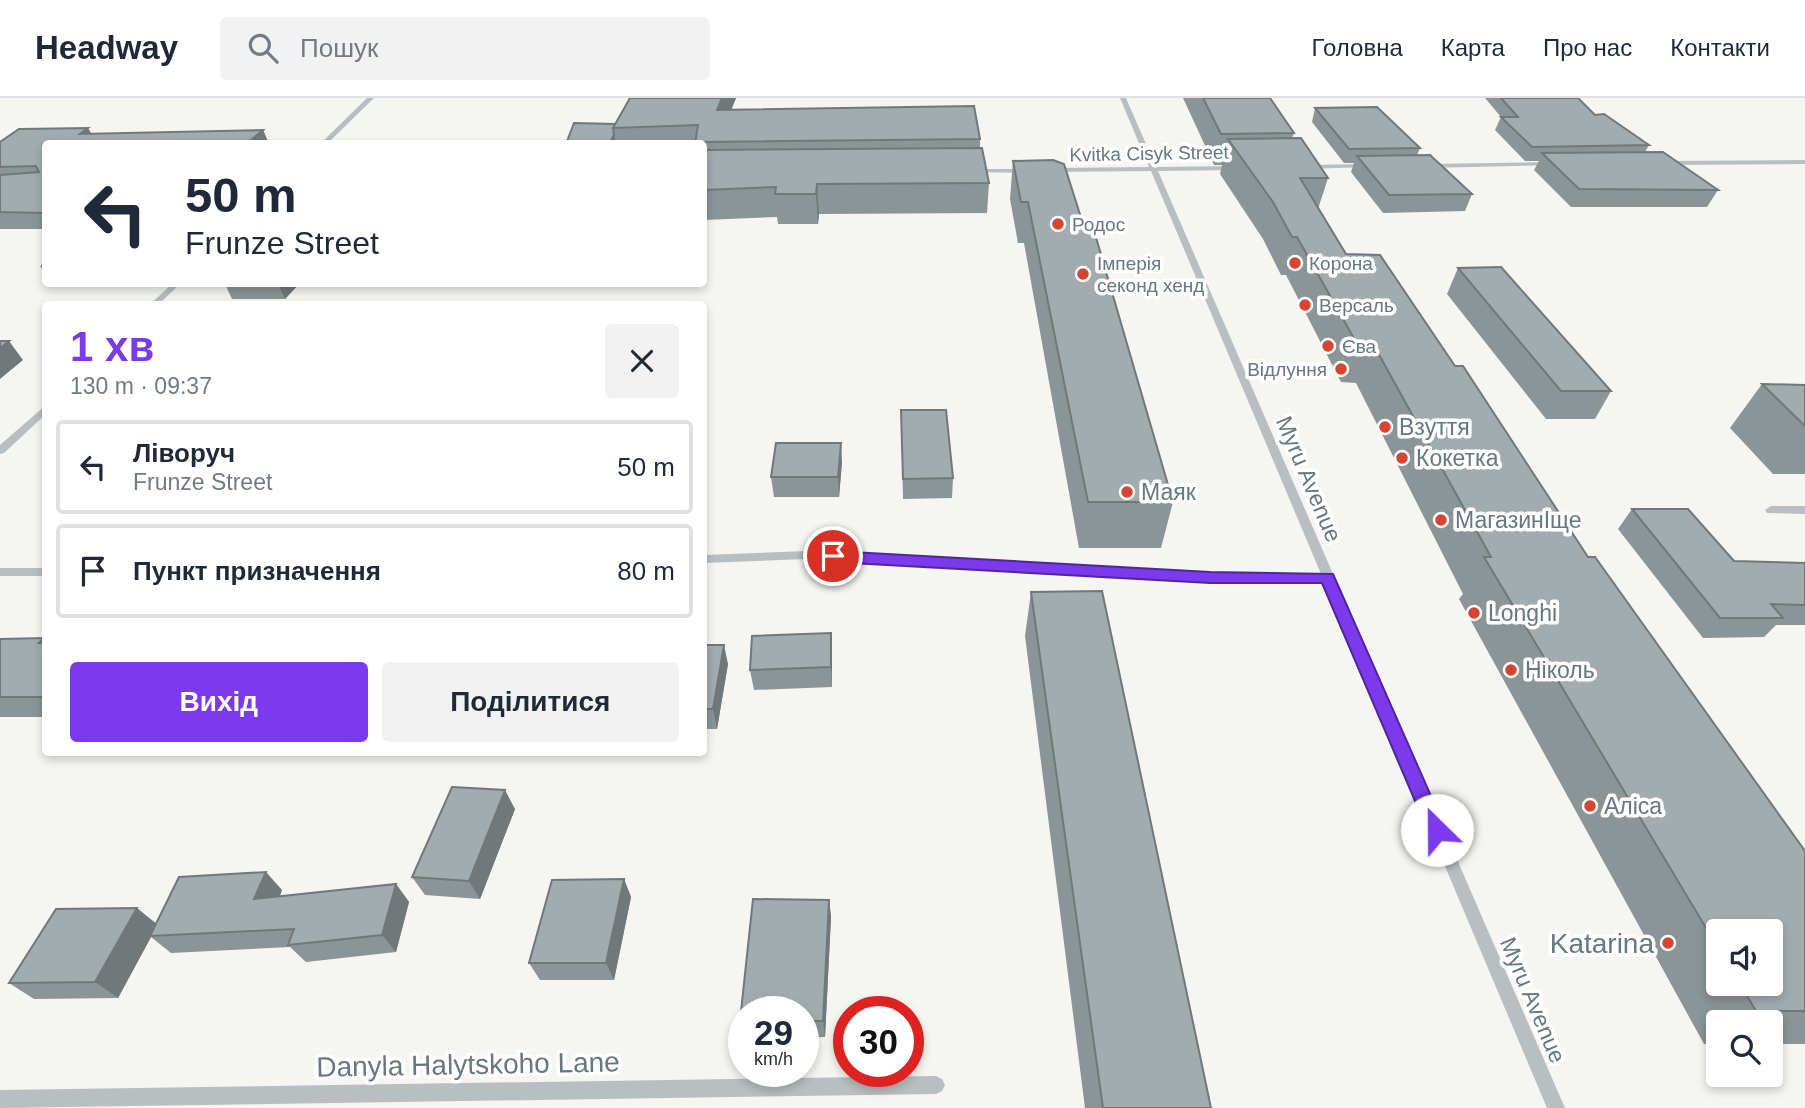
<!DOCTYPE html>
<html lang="uk">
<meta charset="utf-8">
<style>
:root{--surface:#fff;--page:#f2f2f3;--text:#1f2937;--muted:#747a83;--line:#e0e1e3;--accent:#7c3aed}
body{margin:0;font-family:Helvetica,sans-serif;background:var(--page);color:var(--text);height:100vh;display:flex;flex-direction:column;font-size:26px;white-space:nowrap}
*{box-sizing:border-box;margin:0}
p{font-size:23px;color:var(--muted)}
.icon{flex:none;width:38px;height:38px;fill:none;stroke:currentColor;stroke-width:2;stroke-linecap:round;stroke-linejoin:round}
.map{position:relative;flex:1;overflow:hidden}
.panel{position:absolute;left:42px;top:203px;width:665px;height:455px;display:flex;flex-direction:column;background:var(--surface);border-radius:7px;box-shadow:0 4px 10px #0003}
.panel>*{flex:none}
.top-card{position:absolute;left:42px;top:42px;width:665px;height:147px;border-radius:7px;box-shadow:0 4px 10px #0003;background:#fff;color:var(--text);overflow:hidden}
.controls{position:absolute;left:1706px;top:821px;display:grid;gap:14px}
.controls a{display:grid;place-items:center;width:77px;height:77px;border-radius:7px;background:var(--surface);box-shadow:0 4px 10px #0003;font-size:35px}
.speed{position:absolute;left:728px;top:898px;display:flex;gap:14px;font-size:35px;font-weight:700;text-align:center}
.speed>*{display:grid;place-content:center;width:91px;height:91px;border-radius:50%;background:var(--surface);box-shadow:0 4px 10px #0003;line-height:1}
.speed small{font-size:18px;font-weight:400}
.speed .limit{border:10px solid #d22;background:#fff;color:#111}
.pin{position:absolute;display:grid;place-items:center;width:60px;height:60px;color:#fff;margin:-30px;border:4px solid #fff;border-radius:50%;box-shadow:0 2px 7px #0007}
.me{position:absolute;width:77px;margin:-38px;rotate:337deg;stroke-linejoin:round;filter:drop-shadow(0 0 5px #0008)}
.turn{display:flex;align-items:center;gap:24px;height:147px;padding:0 28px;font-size:32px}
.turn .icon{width:91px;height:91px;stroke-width:2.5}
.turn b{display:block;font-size:49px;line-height:60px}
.round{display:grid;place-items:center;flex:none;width:74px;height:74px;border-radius:7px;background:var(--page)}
.summary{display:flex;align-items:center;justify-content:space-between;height:119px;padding:0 28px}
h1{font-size:42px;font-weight:700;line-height:52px;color:var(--accent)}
.action{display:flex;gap:14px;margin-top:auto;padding:14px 28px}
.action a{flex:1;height:80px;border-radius:7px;background:var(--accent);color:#fff;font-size:28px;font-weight:700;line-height:80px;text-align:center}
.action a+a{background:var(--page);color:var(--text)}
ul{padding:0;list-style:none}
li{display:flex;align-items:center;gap:21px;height:94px;margin:0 14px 10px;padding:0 14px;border:4px solid var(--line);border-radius:7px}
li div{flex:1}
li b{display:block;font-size:26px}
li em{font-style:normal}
header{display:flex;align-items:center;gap:42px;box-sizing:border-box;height:98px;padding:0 35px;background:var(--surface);border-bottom:2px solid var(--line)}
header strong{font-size:33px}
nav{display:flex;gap:38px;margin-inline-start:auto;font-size:24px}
.search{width:490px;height:63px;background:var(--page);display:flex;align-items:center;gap:18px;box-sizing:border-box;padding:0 24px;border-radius:7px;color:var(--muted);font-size:26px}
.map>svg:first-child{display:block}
</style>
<header>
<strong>Headway</strong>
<div class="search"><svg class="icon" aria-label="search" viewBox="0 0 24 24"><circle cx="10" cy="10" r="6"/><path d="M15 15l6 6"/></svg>Пошук</div>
<nav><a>Головна</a><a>Карта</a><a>Про нас</a><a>Контакти</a></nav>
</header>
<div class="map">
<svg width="1805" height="1010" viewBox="0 0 1805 1010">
<rect width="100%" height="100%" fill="#f5f5f1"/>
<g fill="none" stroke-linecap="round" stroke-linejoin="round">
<path fill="#b9bfc1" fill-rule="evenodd" d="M 367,0 L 374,0 L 327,46 L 320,46 Z
M 1120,0 L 1126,0 L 1156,69 L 1238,68 L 1242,70 L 1238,72 L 1158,73 L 1565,1010 L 1547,1010 L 1325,484 L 1210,484 L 806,461 L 704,465 L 704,457 L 806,453 L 1210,476 L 1321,476 L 1151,73 L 1049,74 L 1045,72 L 1049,70 L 1149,69 Z
M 1805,62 L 1805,66 L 1662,67 L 1659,65 L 1662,63 Z
M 1553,64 L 1556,66 L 1555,67 L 1427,70 L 1424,68 L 1427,66 Z
M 1367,66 L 1369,67 L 1369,69 L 1305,71 L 1301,69 L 1305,67 Z
M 972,71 L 1028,71 L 1032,73 L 1028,75 L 970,74 L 968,73 Z
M 172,186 L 180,186 L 159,206 L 150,206 Z
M 46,307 L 46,316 L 4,355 L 0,356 L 0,347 Z
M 1771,408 L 1805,408 L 1805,416 L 1767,415 L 1765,412 Z
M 0,470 L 46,470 L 46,478 L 0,478 Z
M 936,978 L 942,981 L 945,987 L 942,993 L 936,996 L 0,1010 L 0,992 Z"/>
</g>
<path fill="#8b9496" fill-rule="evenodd" d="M 630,0 L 736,0 L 731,12 L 980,41 L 980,50 L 989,85 L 987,115 L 819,116 L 818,126 L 778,126 L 777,119 L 704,122 L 704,46 L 566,46 L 615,26 Z
M 1183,0 L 1270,0 L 1294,35 L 1292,40 L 1328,80 L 1318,111 L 1346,156 L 1455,268 L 1588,459 L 1805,753 L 1805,946 L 1771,946 L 1771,924 L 1718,924 L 1718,946 L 1704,946 L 1459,501 L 1463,496 L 1356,285 L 1341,284 L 1286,177 L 1281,177 L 1263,141 L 1220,76 L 1222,67 L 1214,67 ZM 1718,833 L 1771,886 L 1718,886 Z
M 1485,0 L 1578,0 L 1595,17 L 1649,47 L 1645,54 L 1718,92 L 1707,109 L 1571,109 L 1534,72 L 1539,63 L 1525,63 L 1495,32 L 1501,19 Z
M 1315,10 L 1420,50 L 1417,57 L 1472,96 L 1465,113 L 1383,115 L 1351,74 L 1354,65 L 1344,65 L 1312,24 Z
M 88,30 L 91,36 L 263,32 L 269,46 L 46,46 L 46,131 L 0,131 L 0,44 Z
M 1013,63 L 1173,404 L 1161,450 L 1079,450 L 1024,145 L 1018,145 L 1010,101 Z
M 46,164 L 46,177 L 40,168 Z
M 1458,170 L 1611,293 L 1595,321 L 1546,321 L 1447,196 Z
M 51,186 L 113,186 L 110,188 L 52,187 Z
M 225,186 L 299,186 L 285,201 L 232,201 Z
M 1762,286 L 1805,287 L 1805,376 L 1773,376 L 1730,330 Z
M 901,312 L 953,380 L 952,400 L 903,401 Z
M 842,364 L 839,399 L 774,399 L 771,379 Z
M 1632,411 L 1734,463 L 1805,465 L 1805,527 L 1776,527 L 1764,539 L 1703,540 L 1618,431 Z
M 1031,494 L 1211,1010 L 1085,1010 L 1025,538 Z
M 44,540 L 46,542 L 46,619 L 0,619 L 0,541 Z
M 704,547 L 728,566 L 717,631 L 704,631 Z
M 832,555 L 832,589 L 754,592 L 750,572 Z
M 515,711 L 480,801 L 425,797 L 412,779 Z
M 624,781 L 631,799 L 614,882 L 540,882 L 529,865 Z
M 396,786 L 409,804 L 396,854 L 306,864 L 290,849 L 171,855 L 151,839 L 118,900 L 34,901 L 9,885 L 156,826 L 282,792 L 280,798 Z
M 753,801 L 829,802 L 831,819 L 825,939 L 803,939 L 803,914 L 744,914 L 744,936 L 740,923 Z"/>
<path fill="#71787a" d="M 722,0 L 736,0 L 720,40 L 717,12 Z
M 88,30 L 97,45 L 80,36 Z
M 263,32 L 269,46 L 246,46 Z
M 614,37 L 616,46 L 609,46 Z
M 817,86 L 819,116 L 818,126 L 816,96 Z
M 278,186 L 299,186 L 285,201 Z
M 9,243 L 23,262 L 0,281 L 0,250 Z
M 841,345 L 842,364 L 839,399 L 838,379 Z
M 831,535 L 832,555 L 832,589 L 831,569 Z
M 724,547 L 728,566 L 717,631 L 713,611 Z
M 505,692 L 515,711 L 480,801 L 469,783 Z
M 266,774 L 282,792 L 271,818 L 254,801 Z
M 624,781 L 631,799 L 614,882 L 606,865 Z
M 396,786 L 409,804 L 396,854 L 382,837 Z
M 829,802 L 831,819 L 825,939 L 823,923 Z
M 137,810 L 158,827 L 150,838 L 151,839 L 118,900 L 95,884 Z"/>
<path fill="#a2acaf" stroke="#71787a" stroke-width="2" d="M 630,0 L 722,0 L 717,12 L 974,8 L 980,41 L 700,44 L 698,46 L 695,46 L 698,27 L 613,30 Z
M 1203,0 L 1270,0 L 1294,35 L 1221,36 Z
M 1501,0 L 1578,0 L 1595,17 L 1604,16 L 1649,47 L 1532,49 L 1501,19 L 1518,19 Z
M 1377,9 L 1420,50 L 1349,51 L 1315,10 Z
M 574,25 L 615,26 L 613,30 L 614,37 L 609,46 L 566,46 Z
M 88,30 L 80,36 L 263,32 L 246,46 L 46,46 L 46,115 L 0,114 L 0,77 L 39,74 L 36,68 L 0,69 L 0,44 L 19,31 Z
M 1301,40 L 1328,80 L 1300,80 L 1346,156 L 1380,157 L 1455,268 L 1463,268 L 1588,459 L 1595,459 L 1805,753 L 1805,913 L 1756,913 L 1740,886 L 1771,886 L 1771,833 L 1718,833 L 1718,850 L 1484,459 L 1491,459 L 1372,244 L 1356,244 L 1297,139 L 1292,139 L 1273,104 L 1228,41 Z
M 982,50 L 989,85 L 817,86 L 816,96 L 775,96 L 776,89 L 704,92 L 704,52 Z
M 1663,54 L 1718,92 L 1579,91 L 1542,55 Z
M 1430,57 L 1472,96 L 1389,97 L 1357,58 Z
M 1053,62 L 1064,66 L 1084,129 L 1093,129 L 1173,404 L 1088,404 L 1028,104 L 1021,104 L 1013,63 Z
M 1501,169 L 1611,293 L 1561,293 L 1458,170 Z
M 0,243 L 9,243 L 0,250 Z
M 1762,286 L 1805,287 L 1805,328 Z
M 901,312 L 946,312 L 953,380 L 903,381 Z
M 776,345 L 841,345 L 838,379 L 771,379 Z
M 1632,411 L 1688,411 L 1734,463 L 1805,465 L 1805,507 L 1771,506 L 1783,520 L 1720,520 Z
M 1102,493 L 1211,1010 L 1103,1010 L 1031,494 Z
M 831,535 L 831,569 L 750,572 L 752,538 Z
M 44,540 L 39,545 L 46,545 L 46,599 L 0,599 L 0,541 Z
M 704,547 L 724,547 L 713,611 L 704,611 Z
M 452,689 L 505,692 L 469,783 L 412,779 Z
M 266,774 L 254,801 L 396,786 L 382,837 L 288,847 L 294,831 L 150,838 L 179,779 Z
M 624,781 L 606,865 L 529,865 L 552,782 Z
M 753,801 L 829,802 L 823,923 L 803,923 L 803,914 L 744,914 L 744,923 L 740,923 Z
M 137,810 L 95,884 L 9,885 L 56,811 Z"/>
<path fill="#7c3aed" stroke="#51269a" stroke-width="2" d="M 833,453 L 1210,474 L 1333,476 L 1446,732 L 1443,738 L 1437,741 L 1430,738 L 1322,485 L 1210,485 L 833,464 L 826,458 Z"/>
<g fill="#d54531" stroke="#fff" stroke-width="2.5">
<circle cx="1058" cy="126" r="7"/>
<circle cx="1295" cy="165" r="7"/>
<circle cx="1083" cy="176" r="7"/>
<circle cx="1305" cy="207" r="7"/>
<circle cx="1328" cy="248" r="7"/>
<circle cx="1341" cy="271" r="7"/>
<circle cx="1385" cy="329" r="7"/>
<circle cx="1402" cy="360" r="7"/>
<circle cx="1127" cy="394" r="7"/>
<circle cx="1441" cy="422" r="7"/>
<circle cx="1474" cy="515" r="7"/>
<circle cx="1511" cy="572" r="7"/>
<circle cx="1590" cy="708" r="7"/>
<circle cx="1668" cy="845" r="7"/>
</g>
<g text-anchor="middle" stroke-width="7" stroke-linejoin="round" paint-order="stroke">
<g font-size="19" fill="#667880" stroke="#fff">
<text transform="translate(1149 55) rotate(-1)" y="7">Kvitka Cisyk Street</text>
</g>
<g font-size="19" fill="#667880" stroke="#fff" text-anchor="start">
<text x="1072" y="133">Родос</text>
<text x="1097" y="172">Імперія<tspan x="1097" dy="22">секонд хенд</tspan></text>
<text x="1309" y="172">Корона</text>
<text x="1319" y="214">Версаль</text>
<text x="1342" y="255">Єва</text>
<text x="1327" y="278" text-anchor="end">Відлуння</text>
</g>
<g font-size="23" fill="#667880" stroke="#fff" text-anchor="start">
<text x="1399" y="337">Взуття</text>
<text x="1416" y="368">Кокетка</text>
<text x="1141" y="402">Маяк</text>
<text x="1455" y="430">МагазинІще</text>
<text x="1488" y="523">Longhi</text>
<text x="1525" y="580">Ніколь</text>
<text x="1604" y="716">Аліса</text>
</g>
<g font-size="23" fill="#667880" stroke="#fff">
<text transform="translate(1309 381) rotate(67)" y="8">Myru Avenue</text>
<text transform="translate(1533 902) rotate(67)" y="8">Myru Avenue</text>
</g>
<g font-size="28" fill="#667880" stroke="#fff" text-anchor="end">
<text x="1654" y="855">Katarina</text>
</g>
<g font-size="28" fill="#667880" stroke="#fff">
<text transform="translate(468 966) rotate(-1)" y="10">Danyla Halytskoho Lane</text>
</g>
</g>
</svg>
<div class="controls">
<a><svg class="icon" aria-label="sound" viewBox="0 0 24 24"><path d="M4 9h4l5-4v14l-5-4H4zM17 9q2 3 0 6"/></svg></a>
<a><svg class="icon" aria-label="search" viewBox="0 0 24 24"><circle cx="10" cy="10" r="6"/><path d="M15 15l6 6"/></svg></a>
</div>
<div class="speed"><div>29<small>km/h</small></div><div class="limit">30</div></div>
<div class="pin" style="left:833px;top:458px;background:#d93025"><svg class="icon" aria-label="arrive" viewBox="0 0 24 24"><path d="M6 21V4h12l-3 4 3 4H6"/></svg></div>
<svg class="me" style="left:1437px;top:732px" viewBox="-20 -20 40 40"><circle r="19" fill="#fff"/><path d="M0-13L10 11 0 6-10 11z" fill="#7c3aed"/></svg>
<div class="top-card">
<div class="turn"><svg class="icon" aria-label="left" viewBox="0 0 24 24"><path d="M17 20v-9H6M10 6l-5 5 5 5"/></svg><div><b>50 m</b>Frunze Street</div></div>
</div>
<section class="panel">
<div class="summary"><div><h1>1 хв</h1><p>130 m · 09:37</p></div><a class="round"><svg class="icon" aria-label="close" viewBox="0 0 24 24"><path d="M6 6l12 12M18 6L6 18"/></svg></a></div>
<ul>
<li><svg class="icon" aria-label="left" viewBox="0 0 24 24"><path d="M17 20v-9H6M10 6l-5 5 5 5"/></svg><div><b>Ліворуч</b><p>Frunze Street</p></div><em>50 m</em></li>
<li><svg class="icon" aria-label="arrive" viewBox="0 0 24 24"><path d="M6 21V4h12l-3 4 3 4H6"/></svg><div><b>Пункт призначення</b></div><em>80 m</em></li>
</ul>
<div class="action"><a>Вихід</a><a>Поділитися</a></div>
</section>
</div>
